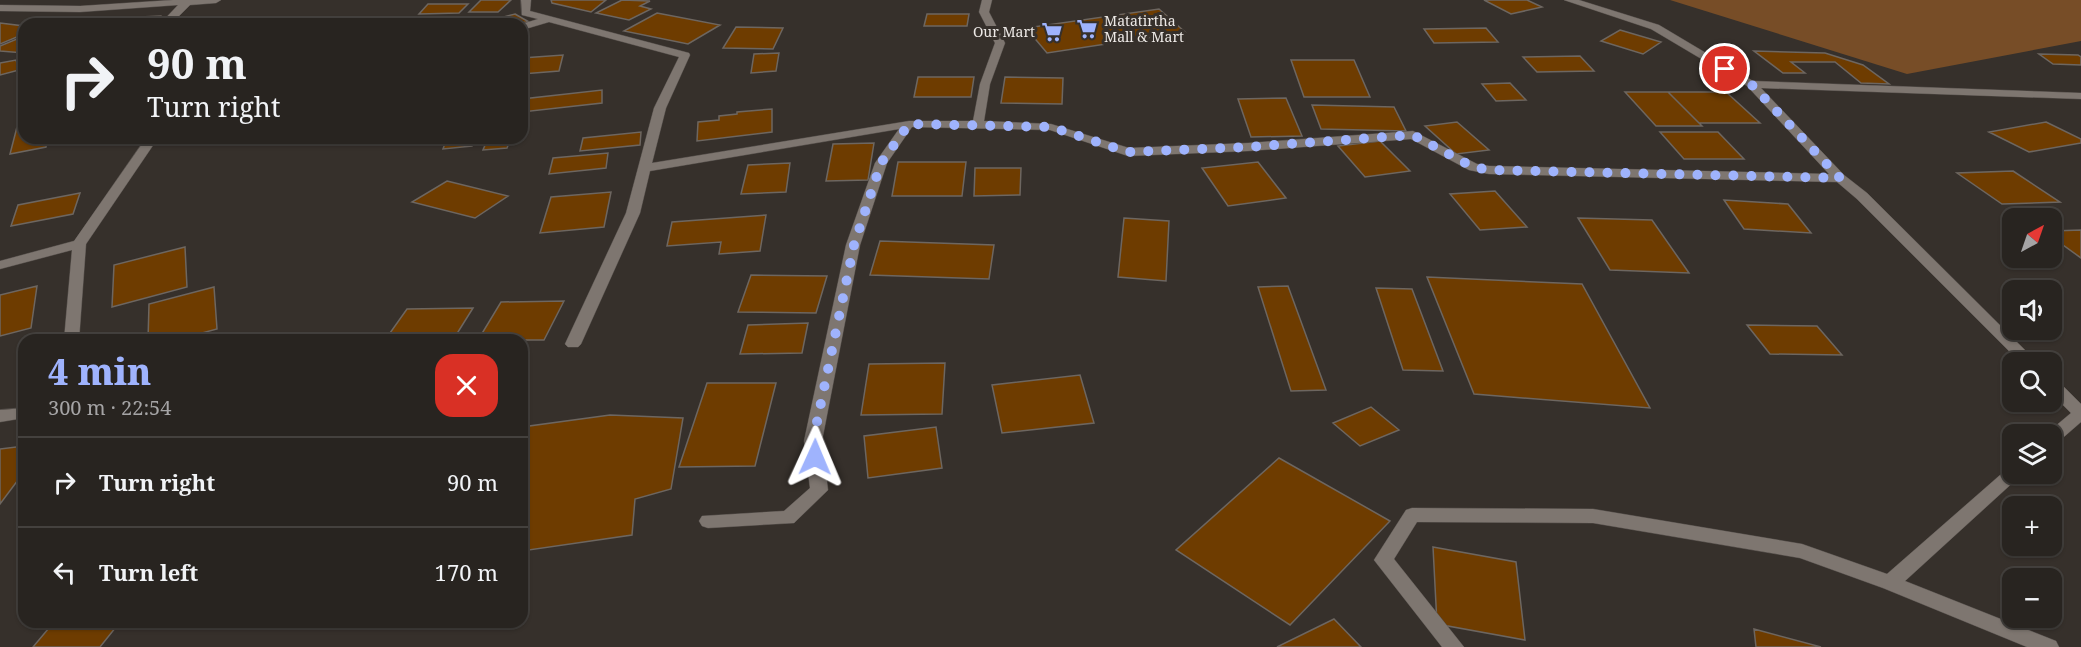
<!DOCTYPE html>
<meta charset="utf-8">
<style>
:root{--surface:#282420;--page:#34302d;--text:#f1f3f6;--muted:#a5a4a5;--line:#44413e;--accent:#9fb3fd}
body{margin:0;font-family:"Noto Serif",serif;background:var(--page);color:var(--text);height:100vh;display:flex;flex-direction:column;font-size:22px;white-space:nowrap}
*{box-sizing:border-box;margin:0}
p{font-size:20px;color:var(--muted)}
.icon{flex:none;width:33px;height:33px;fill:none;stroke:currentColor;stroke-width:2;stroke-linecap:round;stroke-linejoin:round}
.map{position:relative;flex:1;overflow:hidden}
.details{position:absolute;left:18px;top:334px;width:510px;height:294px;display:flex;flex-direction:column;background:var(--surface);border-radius:18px;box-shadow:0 2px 4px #0004,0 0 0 2px var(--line)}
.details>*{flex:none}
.hud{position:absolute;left:18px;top:18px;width:510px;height:126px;border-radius:18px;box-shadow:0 2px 4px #0004,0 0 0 2px var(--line);background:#282420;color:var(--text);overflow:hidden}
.needle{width:39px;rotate:40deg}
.buttons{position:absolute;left:2002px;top:208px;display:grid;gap:12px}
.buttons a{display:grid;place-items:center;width:60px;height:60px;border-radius:12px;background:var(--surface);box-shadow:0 2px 4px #0004,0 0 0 2px var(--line);font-size:30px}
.pin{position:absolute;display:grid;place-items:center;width:51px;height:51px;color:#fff;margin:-26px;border:3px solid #fff;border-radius:50%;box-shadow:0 2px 6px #0007}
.me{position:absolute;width:66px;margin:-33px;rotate:1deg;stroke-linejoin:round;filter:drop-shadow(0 0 4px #0008)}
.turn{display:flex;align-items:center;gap:21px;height:126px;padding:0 30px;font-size:27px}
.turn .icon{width:78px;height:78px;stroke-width:2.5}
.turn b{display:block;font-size:42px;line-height:51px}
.round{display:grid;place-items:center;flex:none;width:63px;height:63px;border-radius:18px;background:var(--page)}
.overview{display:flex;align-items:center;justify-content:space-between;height:102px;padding:0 30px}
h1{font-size:36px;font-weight:800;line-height:45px;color:var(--accent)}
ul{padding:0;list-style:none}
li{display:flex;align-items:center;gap:18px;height:90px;padding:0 30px;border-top:2px solid var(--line)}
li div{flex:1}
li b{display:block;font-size:22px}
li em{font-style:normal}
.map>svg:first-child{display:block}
</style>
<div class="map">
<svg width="2081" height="647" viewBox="0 0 2081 647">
<rect width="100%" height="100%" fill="#36302b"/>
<path fill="#774d27" d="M 1670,0 L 2081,0 L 2081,41 L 1907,74 Z"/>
<path fill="#6e3c00" stroke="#6d6660" stroke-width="1.5" d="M 481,0 L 511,0 L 498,12 L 469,12 Z
M 551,0 L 606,0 L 591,12 L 552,3 Z
M 622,0 L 650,1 L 640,6 L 651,9 L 629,20 L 596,13 Z
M 1484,0 L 1527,0 L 1542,7 L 1511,14 Z
M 428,4 L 468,4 L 459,13 L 419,14 Z
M 1159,9 L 1185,32 L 1047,53 L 1026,28 Z
M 657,13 L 720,25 L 688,44 L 624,31 Z
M 515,14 L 529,22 L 498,24 L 492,20 Z
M 927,14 L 969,14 L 967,26 L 924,26 Z
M 160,16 L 150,24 L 87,24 L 94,19 Z
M 0,23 L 24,26 L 24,34 L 0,44 Z
M 736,27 L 783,28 L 773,49 L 723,48 Z
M 1486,28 L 1498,42 L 1434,43 L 1424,29 Z
M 1620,30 L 1661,42 L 1643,54 L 1601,41 Z
M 24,36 L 24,53 L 0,51 L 0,46 Z
M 1754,51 L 1825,53 L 1863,65 L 1889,84 L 1861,83 L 1835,62 L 1791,62 L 1805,73 L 1783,73 Z
M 779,53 L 776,71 L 751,73 L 754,54 Z
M 2039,54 L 2078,55 L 2081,57 L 2081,65 L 2053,64 Z
M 563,55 L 559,71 L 522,74 L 522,58 Z
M 1580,56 L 1594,71 L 1537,72 L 1523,57 Z
M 16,60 L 19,70 L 0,75 L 0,63 Z
M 1291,60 L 1354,60 L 1370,97 L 1304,97 Z
M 918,77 L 974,77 L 971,97 L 914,97 Z
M 1005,77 L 1063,78 L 1062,104 L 1001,103 Z
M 1510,83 L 1526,100 L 1496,101 L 1482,84 Z
M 602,90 L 602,103 L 522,112 L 522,99 Z
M 1625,92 L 1668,92 L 1702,126 L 1656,126 Z
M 1668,92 L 1726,92 L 1760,123 L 1699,123 Z
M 1286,98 L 1302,136 L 1251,137 L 1238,99 Z
M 1312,105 L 1394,107 L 1406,131 L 1321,129 Z
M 772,109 L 772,132 L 697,141 L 698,122 L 719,120 L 719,116 L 737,114 L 737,112 Z
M 1457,122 L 1489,150 L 1456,154 L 1425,126 Z
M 2046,122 L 2081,139 L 2081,143 L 2029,152 L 1989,132 Z
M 24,126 L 24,138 L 47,138 L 46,147 L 10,154 L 17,127 Z
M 641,132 L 640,145 L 580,151 L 583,138 Z
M 1660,132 L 1718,132 L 1744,159 L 1684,159 Z
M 447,138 L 474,138 L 472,146 L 443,149 Z
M 488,138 L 511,138 L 507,148 L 483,150 Z
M 1380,141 L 1410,171 L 1365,177 L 1338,146 Z
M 874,143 L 868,180 L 826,181 L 833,144 Z
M 608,153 L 606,168 L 549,174 L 553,158 Z
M 898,162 L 966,162 L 962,196 L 892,196 Z
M 1258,162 L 1286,198 L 1228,206 L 1202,168 Z
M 790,163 L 786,192 L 741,194 L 748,165 Z
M 975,168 L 1021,168 L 1020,195 L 974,196 Z
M 2013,171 L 2060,202 L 2002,204 L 1957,173 Z
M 447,181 L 508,196 L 475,218 L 412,202 Z
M 1495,191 L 1527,227 L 1480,230 L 1450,194 Z
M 611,192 L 604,227 L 540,233 L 551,197 Z
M 80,193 L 73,214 L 11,226 L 18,205 Z
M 1724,200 L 1788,204 L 1811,233 L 1744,229 Z
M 766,215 L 760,251 L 719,254 L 721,242 L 667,246 L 672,222 Z
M 1124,218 L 1169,221 L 1166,281 L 1118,277 Z
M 1578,218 L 1652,220 L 1689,273 L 1610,270 Z
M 2081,230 L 2081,258 L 2052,237 L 2052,231 Z
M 880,241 L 994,245 L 989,279 L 870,275 Z
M 185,247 L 187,287 L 112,307 L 114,265 Z
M 751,275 L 827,276 L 816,313 L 738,312 Z
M 1427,277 L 1582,284 L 1650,408 L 1474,394 Z
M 37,286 L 31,328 L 0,336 L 0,295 Z
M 1288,286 L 1326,390 L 1291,391 L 1258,287 Z
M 214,287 L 217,329 L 176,340 L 148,340 L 149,304 Z
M 1376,288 L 1412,289 L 1443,371 L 1403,370 Z
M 564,301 L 544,340 L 478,340 L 501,302 Z
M 473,308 L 453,340 L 385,340 L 407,309 Z
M 808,323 L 802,353 L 740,354 L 748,325 Z
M 1747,325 L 1817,326 L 1842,355 L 1770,354 Z
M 945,363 L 942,414 L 861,415 L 869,364 Z
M 1080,375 L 1094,423 L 1002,433 L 992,385 Z
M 707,383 L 776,383 L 755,466 L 679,467 Z
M 1371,407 L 1399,430 L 1360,446 L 1333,423 Z
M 610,415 L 683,418 L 671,489 L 635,499 L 632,535 L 522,551 L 522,427 Z
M 936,427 L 942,468 L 868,478 L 864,436 Z
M 24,446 L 24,472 L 0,504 L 0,449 Z
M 1279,458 L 1390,521 L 1290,625 L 1176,550 Z
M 1433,547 L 1516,562 L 1525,640 L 1437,624 Z
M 1334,619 L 1361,647 L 1277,647 Z
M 54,622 L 120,622 L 100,647 L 33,647 Z
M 1754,629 L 1821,647 L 1756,647 Z"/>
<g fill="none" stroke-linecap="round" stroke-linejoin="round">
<g stroke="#544e4a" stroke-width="1">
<path id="minor" d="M 173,0 L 221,0 L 216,3 L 190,5 L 171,24 L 160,24 L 178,5 L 80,12 L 0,11 L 0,5 L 80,6 Z
M 521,0 L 531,0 L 530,11 L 689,53 L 690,55 L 666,108 L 652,163 L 909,121 L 973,121 L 980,84 L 995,43 L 979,12 L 982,0 L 992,0 L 989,12 L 1005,43 L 990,84 L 984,121 L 1051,124 L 1129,148 L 1248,143 L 1413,131 L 1477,164 L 1489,166 L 1829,174 L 1747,86 L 1651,29 L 1564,0 L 1579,0 L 1659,25 L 1753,81 L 2081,93 L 2081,99 L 1761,88 L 1844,175 L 1867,193 L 2038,363 L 2021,363 L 1857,199 L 1837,182 L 1489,174 L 1469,170 L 1411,139 L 1248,151 L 1128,156 L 1050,130 L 912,127 L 887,163 L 860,245 L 822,441 L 828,490 L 794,523 L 708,528 L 702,526 L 699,521 L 702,516 L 784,511 L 810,488 L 804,441 L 846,245 L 875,163 L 899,129 L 650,171 L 640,213 L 581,344 L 578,347 L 568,347 L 565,344 L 626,213 L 654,108 L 679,57 L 549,22 L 522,30 L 522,24 L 538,19 L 522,15 Z
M 146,138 L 158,138 L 86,244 L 79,340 L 64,340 L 72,250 L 0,269 L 0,261 L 74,241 Z
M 2052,380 L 2058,381 L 2081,404 L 2081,422 L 2058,442 L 2052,444 L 2052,435 L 2046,434 L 2071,413 L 2052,394 Z
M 24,408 L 24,418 L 0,422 L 0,410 Z
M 2013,467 L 2013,474 L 2021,474 L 2019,477 L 1905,581 L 2056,641 L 2059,647 L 2027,647 L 1883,588 L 1800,558 L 1593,523 L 1417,522 L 1394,559 L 1464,647 L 1442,647 L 1374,560 L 1406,510 L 1412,508 L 1593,509 L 1802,544 L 1887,574 L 2007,469 Z"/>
</g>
<use href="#minor" fill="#7e7670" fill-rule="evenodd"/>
</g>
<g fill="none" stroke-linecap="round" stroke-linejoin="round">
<path stroke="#9fb3fd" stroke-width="10" stroke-dasharray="0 18" d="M 815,457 L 813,441 L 854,245 L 881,163 L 909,124 L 1051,127 L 1128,152 L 1248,147 L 1413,135 L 1473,167 L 1489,170 L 1840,178 L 1751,84 L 1725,69"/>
</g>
<defs>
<g id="supermarket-bare" transform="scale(1.62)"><path d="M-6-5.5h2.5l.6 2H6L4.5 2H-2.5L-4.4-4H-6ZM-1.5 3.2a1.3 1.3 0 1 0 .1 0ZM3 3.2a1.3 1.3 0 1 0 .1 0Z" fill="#9fb3fd" stroke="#36302b" stroke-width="2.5" paint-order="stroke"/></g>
</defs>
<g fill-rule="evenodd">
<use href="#supermarket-bare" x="1087" y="29"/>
<use href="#supermarket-bare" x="1052" y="32"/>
</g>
<g text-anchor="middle" stroke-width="6" stroke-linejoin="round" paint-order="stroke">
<g font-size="14" fill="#ede9e6" stroke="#36302b" text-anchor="start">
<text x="1104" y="26">Matatirtha<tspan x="1104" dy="16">Mall &amp; Mart</tspan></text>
<text x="1035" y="37" text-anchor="end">Our Mart</text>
</g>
</g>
</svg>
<div class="buttons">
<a><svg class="needle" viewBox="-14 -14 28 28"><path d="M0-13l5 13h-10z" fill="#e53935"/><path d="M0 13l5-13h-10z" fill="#a5a4a5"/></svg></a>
<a><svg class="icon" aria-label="sound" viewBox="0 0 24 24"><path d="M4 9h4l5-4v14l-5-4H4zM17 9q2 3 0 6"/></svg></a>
<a><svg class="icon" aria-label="search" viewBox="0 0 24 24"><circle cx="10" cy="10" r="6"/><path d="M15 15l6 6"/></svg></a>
<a><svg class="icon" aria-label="layers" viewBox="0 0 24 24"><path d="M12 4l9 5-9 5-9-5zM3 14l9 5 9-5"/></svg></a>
<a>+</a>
<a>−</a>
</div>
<div class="pin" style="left:1725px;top:69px;background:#d93025"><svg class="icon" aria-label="arrive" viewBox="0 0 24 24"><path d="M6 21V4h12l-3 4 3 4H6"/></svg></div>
<svg class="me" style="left:815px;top:457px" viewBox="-20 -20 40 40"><path d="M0-17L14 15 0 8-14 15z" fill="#9fb3fd" stroke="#fff" stroke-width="4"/></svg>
<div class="hud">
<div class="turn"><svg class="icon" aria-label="right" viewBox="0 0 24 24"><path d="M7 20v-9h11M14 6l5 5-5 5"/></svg><div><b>90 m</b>Turn right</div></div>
</div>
<section class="details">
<div class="overview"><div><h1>4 min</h1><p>300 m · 22:54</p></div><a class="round" style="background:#d93025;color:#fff"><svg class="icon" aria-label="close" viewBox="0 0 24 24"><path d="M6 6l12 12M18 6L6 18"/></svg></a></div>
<ul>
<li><svg class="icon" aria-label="right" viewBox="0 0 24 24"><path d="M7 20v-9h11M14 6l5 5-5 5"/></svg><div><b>Turn right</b></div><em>90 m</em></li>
<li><svg class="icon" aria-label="left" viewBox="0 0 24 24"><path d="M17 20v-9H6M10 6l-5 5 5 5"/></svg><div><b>Turn left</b></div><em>170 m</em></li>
</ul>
</section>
</div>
